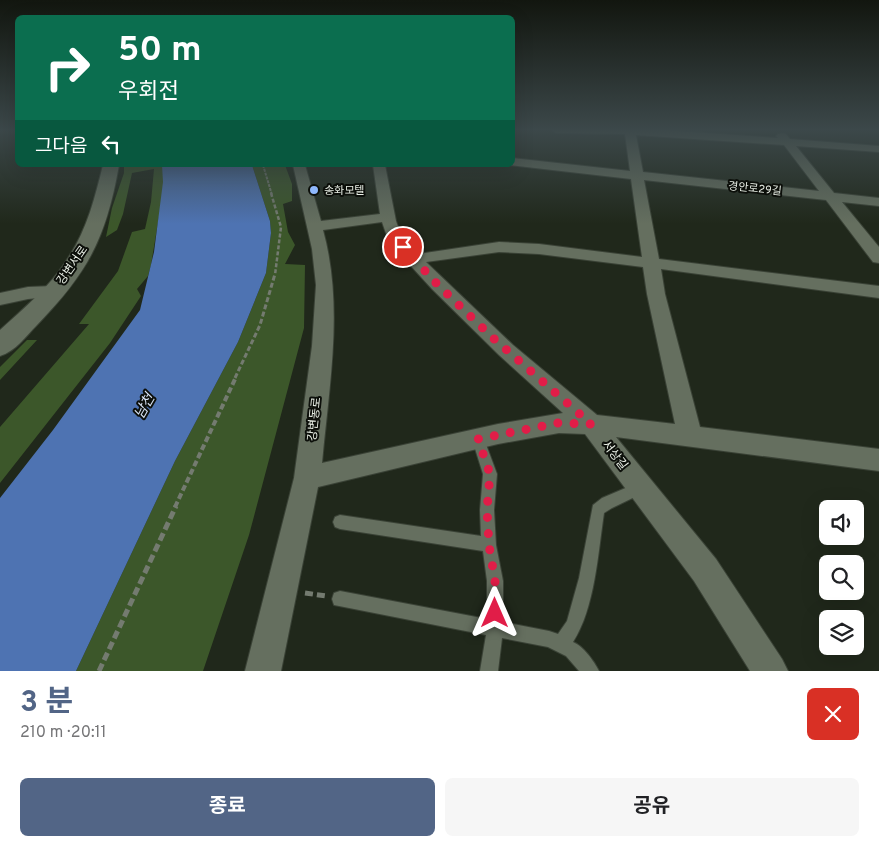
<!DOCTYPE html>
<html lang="ko">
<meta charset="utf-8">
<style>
:root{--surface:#fff;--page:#f6f6f6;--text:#202124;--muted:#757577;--accent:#526586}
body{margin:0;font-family:Overpass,"Noto Sans KR",sans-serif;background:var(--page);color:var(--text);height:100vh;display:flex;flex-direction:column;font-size:19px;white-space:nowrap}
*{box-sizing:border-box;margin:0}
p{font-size:16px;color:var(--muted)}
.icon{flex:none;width:28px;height:28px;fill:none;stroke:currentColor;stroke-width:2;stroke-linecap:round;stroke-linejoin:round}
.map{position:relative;height:671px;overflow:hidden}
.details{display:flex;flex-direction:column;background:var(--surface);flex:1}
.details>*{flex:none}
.hud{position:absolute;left:15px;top:15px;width:500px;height:152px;border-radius:8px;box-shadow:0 5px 20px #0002;background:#0b6e4f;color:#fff;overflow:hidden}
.fabs{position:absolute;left:819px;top:500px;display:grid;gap:10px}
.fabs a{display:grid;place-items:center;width:45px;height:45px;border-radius:8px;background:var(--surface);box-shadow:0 5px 20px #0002;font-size:25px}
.pin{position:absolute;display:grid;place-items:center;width:42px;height:42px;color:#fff;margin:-21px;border:2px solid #fff;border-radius:50%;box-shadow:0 1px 5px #0007}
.me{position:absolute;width:55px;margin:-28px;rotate:0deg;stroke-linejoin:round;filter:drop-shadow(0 0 4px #0008)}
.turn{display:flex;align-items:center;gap:18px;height:105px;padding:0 20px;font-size:22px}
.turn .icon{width:65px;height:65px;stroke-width:2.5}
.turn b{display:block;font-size:35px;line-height:42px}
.then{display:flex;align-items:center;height:48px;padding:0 20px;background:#0003;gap:10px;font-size:19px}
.round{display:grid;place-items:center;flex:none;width:52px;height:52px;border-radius:8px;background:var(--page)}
.headline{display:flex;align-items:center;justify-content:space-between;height:85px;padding:0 20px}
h1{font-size:30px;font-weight:700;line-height:38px;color:var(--accent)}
.button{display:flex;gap:10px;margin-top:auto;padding:10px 20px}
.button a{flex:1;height:58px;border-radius:8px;background:var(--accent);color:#fff;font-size:20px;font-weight:700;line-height:58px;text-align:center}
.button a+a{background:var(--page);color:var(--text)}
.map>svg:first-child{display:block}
</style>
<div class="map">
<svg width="879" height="671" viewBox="0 0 879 671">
<rect width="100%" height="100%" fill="#20281b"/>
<path fill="#3c572a" d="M 124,165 L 165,165 L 162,198 L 151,265 L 148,276 L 137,289 L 141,296 L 110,343 L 0,483 L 0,427 L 89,324 L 79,324 L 118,271 L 132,232 L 145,229 L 151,202 L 154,169 L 132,173 L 123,214 L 117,230 L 106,237 L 112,208 L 124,173 Z
M 252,165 L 285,165 L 292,184 L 292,201 L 283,204 L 288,232 L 295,245 L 285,264 L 305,265 L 304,328 L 249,535 L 203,671 L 76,671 L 175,461 L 238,342 L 266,273 L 271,233 L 270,221 Z
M 27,340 L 37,340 L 0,380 L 0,367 Z"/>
<path fill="#4e73b2" d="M 162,165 L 252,165 L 270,221 L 271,233 L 266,273 L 238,342 L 175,461 L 76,671 L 0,671 L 0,498 L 53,430 L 140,310 L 154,252 L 163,182 Z"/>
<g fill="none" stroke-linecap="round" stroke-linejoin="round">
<g stroke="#3a4236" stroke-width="2">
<path id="lane" d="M 478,434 L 482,435 L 484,439 L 497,474 L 494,510 L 496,545 L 503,581 L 503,622 L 549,631 L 558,634 L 567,621 L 579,578 L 593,505 L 602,498 L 635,484 L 640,482 L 645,484 L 647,488 L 645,492 L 612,508 L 604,513 C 598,553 595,608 573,642 C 583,646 594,661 599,671 L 579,671 L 566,656 L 548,647 L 502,638 L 498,671 L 480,671 L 486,635 L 334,605 L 332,599 L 334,593 L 340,591 L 487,619 L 487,581 L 483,551 L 340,529 L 335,527 L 333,522 L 335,517 L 340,515 L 481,536 L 480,510 L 483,474 L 472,439 L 474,435 Z"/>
</g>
<g stroke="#3a4236" stroke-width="2">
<path id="street" d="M 551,130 L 664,130 L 778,138 L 776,136 L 778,134 C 785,132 786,134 790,139 L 879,146 L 879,152 L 796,146 L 834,193 L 879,198 L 879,206 L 842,202 L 879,247 L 879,263 L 873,262 L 826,200 L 644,180 L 659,259 L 879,286 L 879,298 L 661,269 L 665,294 L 700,427 L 879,449 L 879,471 L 616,437 L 716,559 L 782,659 L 788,671 L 750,671 L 694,581 L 585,434 L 559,433 L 498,444 L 318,487 L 281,671 L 245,671 L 294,478 L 312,346 L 316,285 L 312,249 L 293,165 L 305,165 L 321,221 L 380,214 L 373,165 L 385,165 L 396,221 L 402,238 L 418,254 L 499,242 L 539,244 L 642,257 L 631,179 L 509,165 L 512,165 L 512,158 L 630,171 L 625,134 L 556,133 ZM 636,135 L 784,145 L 819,191 L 643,172 ZM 382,222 L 389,242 L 432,289 L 499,355 L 563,413 L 498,424 L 322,463 C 329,386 344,306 323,230 ZM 499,252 L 539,254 L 643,267 L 647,294 L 675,424 L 597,415 L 513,345 L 426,262 Z
M 53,286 L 59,288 L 62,292 L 59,296 L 28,299 L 0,305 L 0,293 L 28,287 Z"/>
</g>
<g stroke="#3a4236" stroke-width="2">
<path id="secondary" d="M 103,165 L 119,165 C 106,238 89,271 37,325 C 26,336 16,351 0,356 L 0,330 C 24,308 51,286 68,258 C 87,230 95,197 103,165 Z"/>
</g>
<path stroke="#747b70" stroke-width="2" stroke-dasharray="3 1" stroke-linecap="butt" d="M 263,165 L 272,195"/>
<path stroke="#747b70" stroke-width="2.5" stroke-dasharray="4 2" stroke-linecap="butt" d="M 271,193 L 281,227 L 275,275"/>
<path stroke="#747b70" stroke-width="3" stroke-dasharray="5 2.5" stroke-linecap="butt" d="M 235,378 L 260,325 L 275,274"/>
<path stroke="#747b70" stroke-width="4" stroke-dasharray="6 3" stroke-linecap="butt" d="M 175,507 L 236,377"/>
<path stroke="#747b70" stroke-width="5" stroke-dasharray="8 4" stroke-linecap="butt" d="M 305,593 L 326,596
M 99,671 L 176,506"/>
<use href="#lane" fill="#656f5f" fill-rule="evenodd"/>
<use href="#street" fill="#656f5f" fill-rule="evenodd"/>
<use href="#secondary" fill="#656f5f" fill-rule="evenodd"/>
</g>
<linearGradient id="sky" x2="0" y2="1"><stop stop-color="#12160f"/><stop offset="0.58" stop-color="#3c484a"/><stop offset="1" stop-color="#3c484a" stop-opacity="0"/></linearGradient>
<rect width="879" height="224" fill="url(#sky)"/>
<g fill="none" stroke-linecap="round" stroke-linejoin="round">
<path stroke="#e11d48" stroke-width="9" stroke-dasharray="0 16.2" d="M 403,247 L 438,285 L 492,337 L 591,424 L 558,423 L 478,439 L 490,474 L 487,510 L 489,545 L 495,581 L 495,613"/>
</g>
<circle fill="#8fb8fd" stroke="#0c0f0a" stroke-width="2" cx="314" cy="190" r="5"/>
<g text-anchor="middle" stroke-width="4" stroke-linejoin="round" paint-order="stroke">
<g font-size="11" fill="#e8eee5" stroke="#0c0f0a">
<text transform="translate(755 188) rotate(6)" y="4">경안로29길</text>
</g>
<g font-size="11" fill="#e8eee5" stroke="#0c0f0a" text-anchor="start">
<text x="324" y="194">송화모텔</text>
</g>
<g font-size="12" fill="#e8eee5" stroke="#0c0f0a">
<text transform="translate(72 265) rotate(-55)" y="4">강변서로</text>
<text transform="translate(314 419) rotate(-84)" y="4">강변동로</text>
<text transform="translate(615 455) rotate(52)" y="4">서상길</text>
</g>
<g font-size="14" font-style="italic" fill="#d9e4f6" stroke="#0c0f0a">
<text transform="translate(144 406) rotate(-60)" y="5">남천</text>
</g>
</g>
</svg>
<div class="fabs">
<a><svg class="icon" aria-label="sound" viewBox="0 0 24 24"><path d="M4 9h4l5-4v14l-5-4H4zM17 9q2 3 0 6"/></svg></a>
<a><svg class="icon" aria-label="search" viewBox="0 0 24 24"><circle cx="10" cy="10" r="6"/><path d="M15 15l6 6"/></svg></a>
<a><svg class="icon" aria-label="layers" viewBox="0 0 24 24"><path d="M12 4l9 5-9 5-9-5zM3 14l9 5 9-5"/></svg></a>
</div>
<div class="pin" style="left:403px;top:247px;background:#d93025"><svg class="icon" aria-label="arrive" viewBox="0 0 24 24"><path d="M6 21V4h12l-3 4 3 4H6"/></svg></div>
<svg class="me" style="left:495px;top:613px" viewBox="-20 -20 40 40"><path d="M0-17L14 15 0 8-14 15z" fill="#e11d48" stroke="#fff" stroke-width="4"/></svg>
<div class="hud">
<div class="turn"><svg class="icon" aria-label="right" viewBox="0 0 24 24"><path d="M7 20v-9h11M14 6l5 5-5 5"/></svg><div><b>50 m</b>우회전</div></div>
<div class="then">그다음<svg class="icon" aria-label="left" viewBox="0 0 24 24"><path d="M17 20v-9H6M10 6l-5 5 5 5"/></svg></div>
</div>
</div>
<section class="details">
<div class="headline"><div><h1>3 분</h1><p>210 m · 20:11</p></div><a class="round" style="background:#d93025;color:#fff"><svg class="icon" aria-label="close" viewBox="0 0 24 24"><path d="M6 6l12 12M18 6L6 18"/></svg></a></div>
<div class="button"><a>종료</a><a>공유</a></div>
</section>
